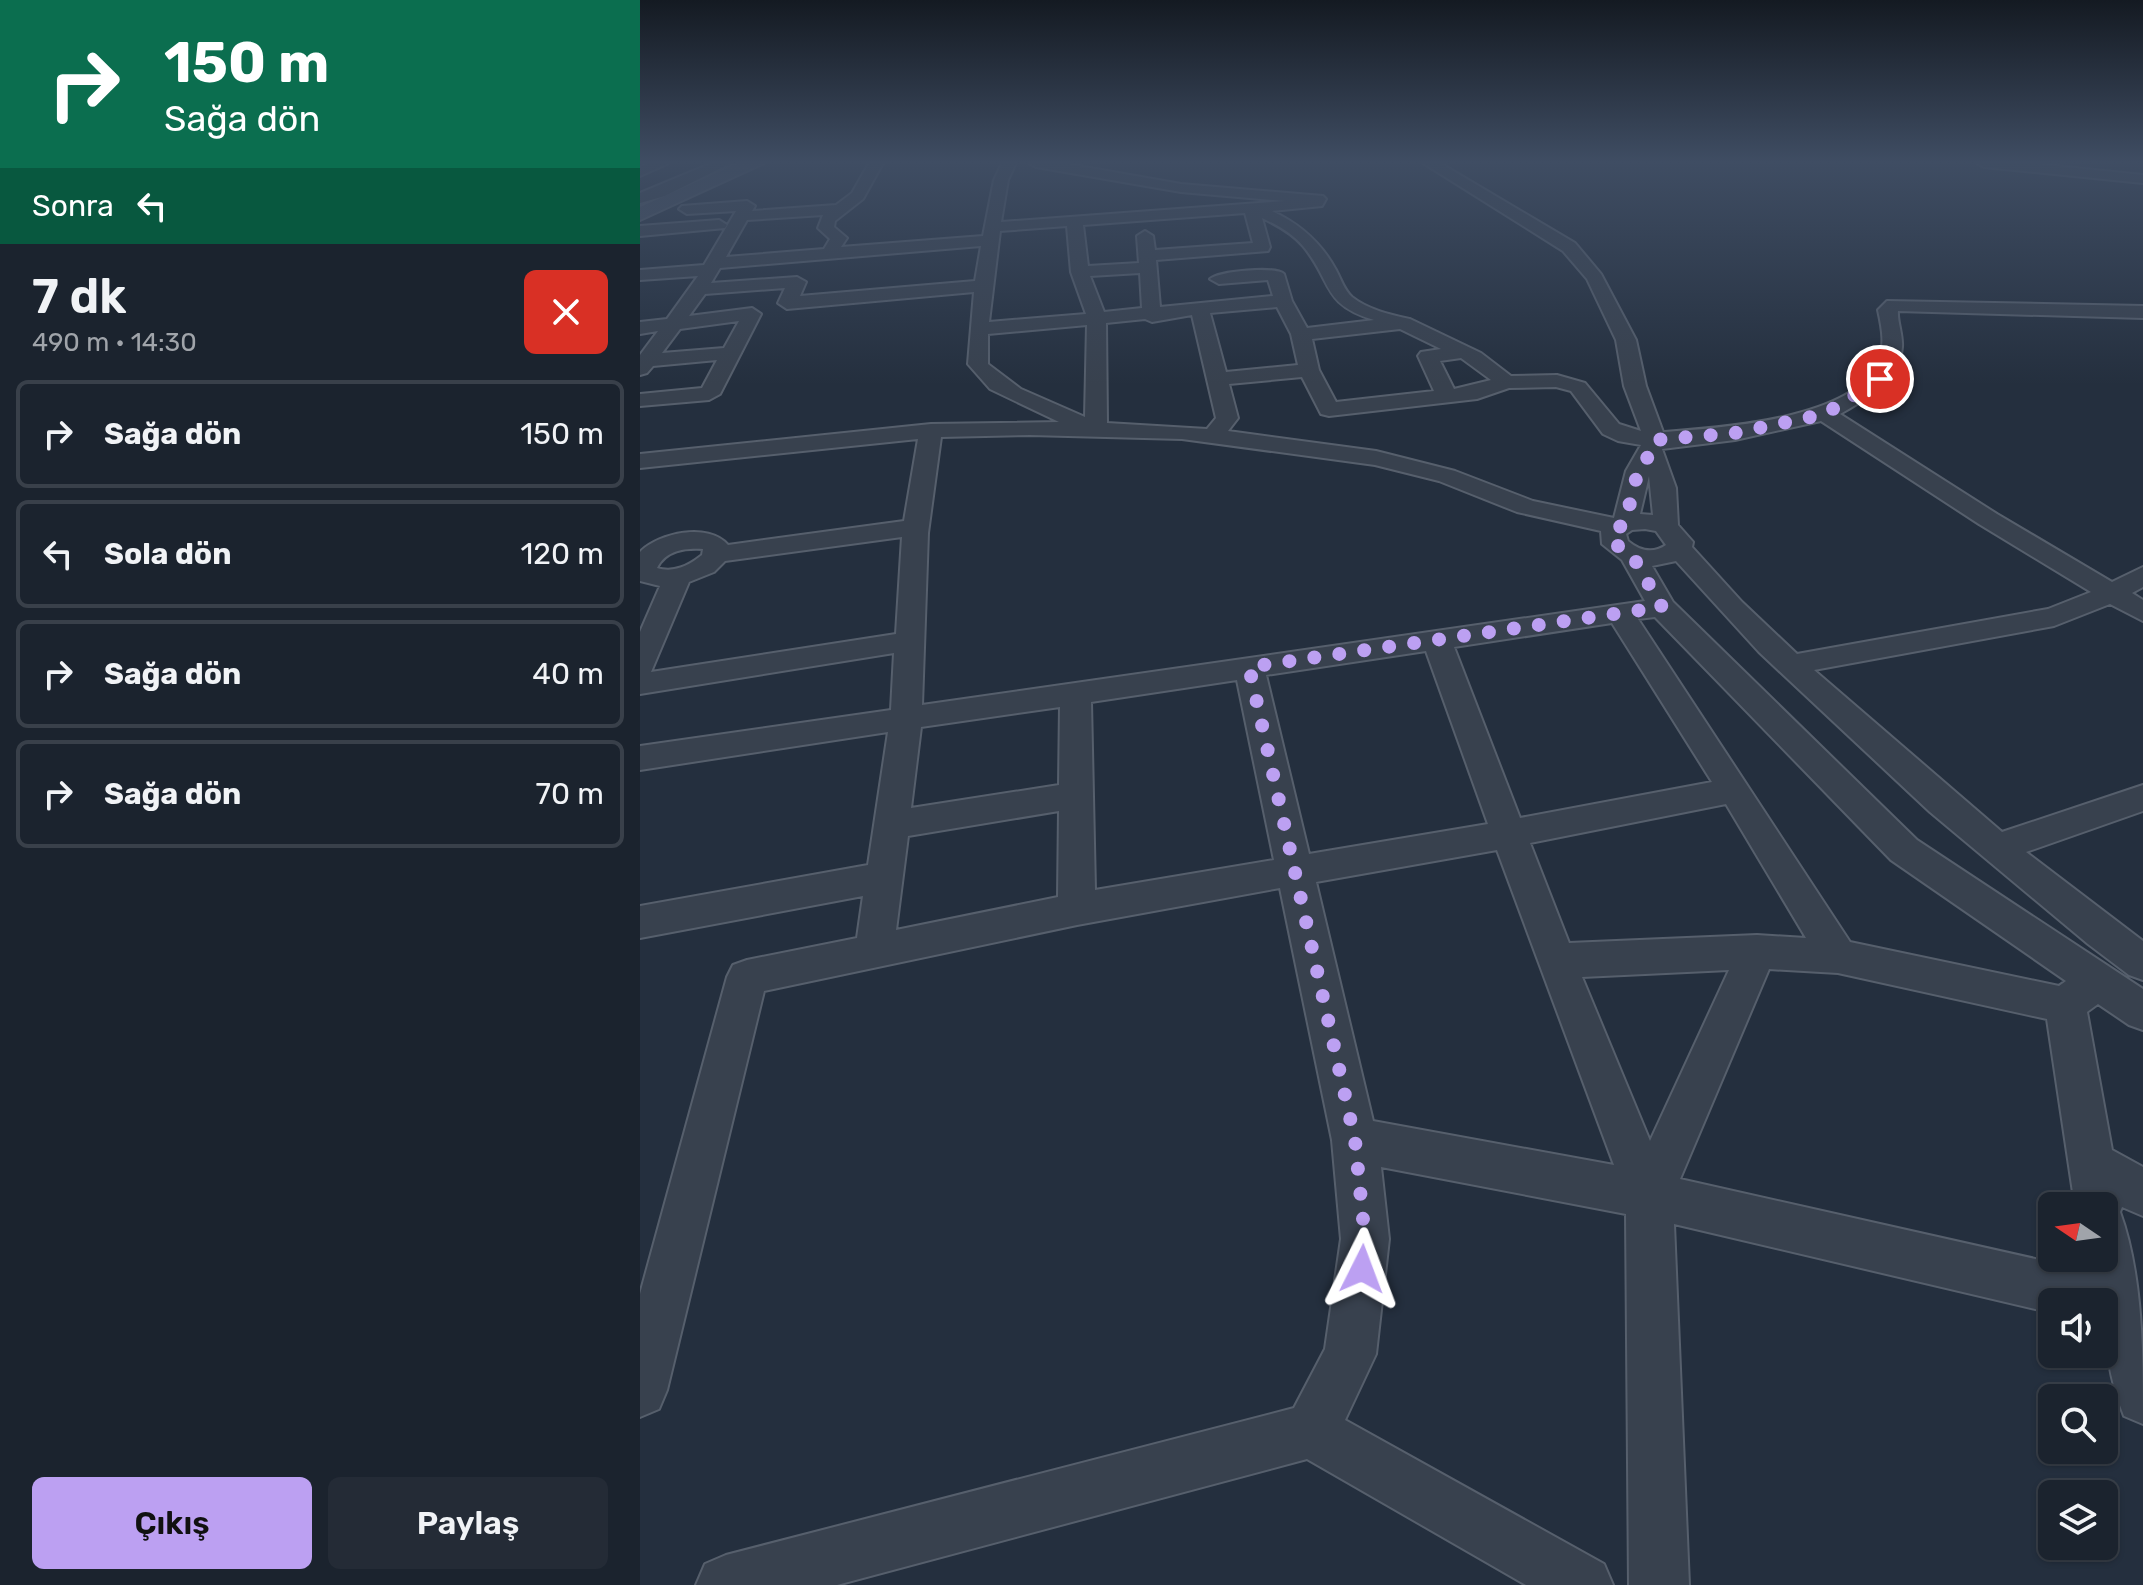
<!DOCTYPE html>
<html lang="tr">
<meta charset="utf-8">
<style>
:root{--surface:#1b232e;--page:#242b36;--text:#f1f3f6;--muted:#a0a4aa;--line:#39404a;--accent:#bca0f2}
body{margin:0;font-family:Rubik,sans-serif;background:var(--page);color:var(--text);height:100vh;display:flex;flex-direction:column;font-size:30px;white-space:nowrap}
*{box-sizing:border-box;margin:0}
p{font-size:26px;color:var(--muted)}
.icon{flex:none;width:44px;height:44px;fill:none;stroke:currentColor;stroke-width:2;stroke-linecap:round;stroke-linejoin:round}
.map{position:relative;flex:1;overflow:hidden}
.sheet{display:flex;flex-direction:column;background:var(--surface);width:640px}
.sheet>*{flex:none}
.banner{background:#0b6e4f;color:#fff;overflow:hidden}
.needle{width:52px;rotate:283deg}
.tools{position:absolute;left:1398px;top:1192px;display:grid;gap:16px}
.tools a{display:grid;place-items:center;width:80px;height:80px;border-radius:12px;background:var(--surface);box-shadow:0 2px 6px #0004,0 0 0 2px var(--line);font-size:40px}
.pin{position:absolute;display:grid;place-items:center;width:68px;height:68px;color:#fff;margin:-34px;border:4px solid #fff;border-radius:50%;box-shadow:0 2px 8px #0007}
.me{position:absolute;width:88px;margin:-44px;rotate:3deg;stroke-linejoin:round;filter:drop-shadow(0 0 6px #0008)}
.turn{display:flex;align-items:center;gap:28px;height:168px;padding:0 32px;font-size:36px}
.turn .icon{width:104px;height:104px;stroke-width:2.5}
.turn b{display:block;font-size:56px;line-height:68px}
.then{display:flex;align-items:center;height:76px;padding:0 32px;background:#0003;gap:16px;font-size:30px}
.round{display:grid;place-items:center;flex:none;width:84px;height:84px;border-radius:12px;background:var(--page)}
.overview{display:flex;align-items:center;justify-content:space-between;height:136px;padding:0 32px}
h1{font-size:48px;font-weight:600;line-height:60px}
.primary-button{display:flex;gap:16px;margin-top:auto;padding:16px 32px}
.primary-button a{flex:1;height:92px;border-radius:12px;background:var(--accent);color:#111;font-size:32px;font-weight:600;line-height:92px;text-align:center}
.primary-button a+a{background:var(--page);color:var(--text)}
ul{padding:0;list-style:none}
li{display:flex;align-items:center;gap:24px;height:108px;margin:0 16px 12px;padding:0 16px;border:4px solid var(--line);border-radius:12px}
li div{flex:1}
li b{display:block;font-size:30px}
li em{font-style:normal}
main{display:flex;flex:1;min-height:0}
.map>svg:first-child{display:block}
</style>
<main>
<section class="sheet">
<div class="banner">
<div class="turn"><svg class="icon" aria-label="right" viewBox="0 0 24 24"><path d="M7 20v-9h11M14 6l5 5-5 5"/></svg><div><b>150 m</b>Sağa dön</div></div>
<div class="then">Sonra<svg class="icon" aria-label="left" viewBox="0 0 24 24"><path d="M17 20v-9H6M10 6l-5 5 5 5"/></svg></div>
</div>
<div class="overview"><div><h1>7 dk</h1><p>490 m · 14:30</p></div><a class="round" style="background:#d93025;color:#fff"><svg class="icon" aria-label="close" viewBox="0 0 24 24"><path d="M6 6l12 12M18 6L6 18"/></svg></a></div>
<ul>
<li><svg class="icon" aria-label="right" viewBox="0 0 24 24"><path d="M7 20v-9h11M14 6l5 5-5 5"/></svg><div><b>Sağa dön</b></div><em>150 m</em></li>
<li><svg class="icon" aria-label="left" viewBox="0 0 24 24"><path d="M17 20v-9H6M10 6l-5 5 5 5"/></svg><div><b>Sola dön</b></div><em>120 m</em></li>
<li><svg class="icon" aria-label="right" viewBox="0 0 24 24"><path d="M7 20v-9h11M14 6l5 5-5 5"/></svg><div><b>Sağa dön</b></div><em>40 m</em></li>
<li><svg class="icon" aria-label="right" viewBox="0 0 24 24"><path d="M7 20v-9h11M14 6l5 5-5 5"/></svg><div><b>Sağa dön</b></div><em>70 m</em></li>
</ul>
<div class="primary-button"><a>Çıkış</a><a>Paylaş</a></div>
</section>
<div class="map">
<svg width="1503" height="1585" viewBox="0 0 1503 1585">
<rect width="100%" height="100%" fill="#242f3e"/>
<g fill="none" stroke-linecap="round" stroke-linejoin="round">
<g stroke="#565f6c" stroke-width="4">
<path id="street" d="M 9,163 L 29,163 L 0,176 L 0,167 Z
M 72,163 L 91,163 L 25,196 L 0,203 L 0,193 Z
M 229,163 L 243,163 L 223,199 L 195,221 L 194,227 L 207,238 L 201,247 L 343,236 L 354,180 L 362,163 L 376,163 L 368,180 L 361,222 L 645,201 L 541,192 L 396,167 L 389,163 L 422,163 L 541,184 L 683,196 L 686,199 L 682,206 L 632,211 C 660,224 681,242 696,270 C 701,279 704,290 712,297 C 728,310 752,315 770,319 L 841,353 L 871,376 L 917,375 L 945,383 L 979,424 L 1001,431 L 984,386 L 976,340 L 947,279 L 923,251 L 783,163 L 800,163 L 935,243 L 961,274 L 996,340 L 1006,386 L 1023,432 C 1078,428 1209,420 1237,365 C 1246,347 1242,328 1238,310 L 1247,301 L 1503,306 L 1503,318 L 1258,311 C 1257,321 1263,335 1262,347 C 1259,381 1226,399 1200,414 L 1357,514 L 1472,582 L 1503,567 L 1503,587 L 1492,593 L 1503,600 L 1503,621 L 1470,604 L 1414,626 L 1174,670 L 1362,832 L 1503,785 L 1503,811 L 1386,852 L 1503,941 L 1503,980 L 1489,975 L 1448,944 L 1290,812 L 1119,652 L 1036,561 L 1012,566 L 1033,602 L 1277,840 L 1503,989 L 1503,1030 L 1489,1025 L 1458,1004 L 1447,1012 L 1472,1150 L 1503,1167 L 1503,1216 L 1482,1207 L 1480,1212 C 1503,1275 1503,1355 1503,1424 L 1484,1416 C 1469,1379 1464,1341 1464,1302 L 1412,1302 L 1412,1313 L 1034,1224 L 1049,1585 L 989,1585 L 986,1214 L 741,1167 L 749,1239 L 736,1354 L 705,1420 L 964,1564 L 973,1585 L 886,1585 L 667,1459 L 197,1585 L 56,1585 L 65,1564 L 86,1555 L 654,1408 L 685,1349 L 701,1239 L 692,1140 L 640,888 L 437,925 L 124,991 L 27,1390 L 19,1409 L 0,1417 L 0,1294 L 87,977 L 93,965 L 107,960 L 217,938 L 223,896 L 0,938 L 0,906 L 228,865 L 248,732 L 0,770 L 0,746 L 251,710 L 254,653 L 0,694 L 0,632 L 20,586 L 0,581 L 0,552 C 19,533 68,522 88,545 L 264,521 L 278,439 L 0,468 L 0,454 L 291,424 L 419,422 L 350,389 L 328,364 L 334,292 L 147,309 L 138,303 L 145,288 L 65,294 L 49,316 L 112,308 L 121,314 L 80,394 L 69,400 L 0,406 L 0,394 L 62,388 L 77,360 L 13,366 L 7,373 L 0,375 L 0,355 L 18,331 L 0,334 L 0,322 L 27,319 L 58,276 L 0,280 L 0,270 L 64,265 L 96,211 L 47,214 L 39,209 L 42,206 L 107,201 L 115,206 L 112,211 L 196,205 L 212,193 ZM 605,213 L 613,243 L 515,250 L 513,236 L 505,231 L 497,236 L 499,263 L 448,266 L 443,225 ZM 183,215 L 178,228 L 190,239 L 184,249 L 86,257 L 107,220 ZM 622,218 C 637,225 652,233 663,246 C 693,282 681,304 734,320 L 667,328 L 652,301 L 644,274 C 635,266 579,271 570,279 L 579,284 L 628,280 L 633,296 L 520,307 L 516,260 L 628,251 L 630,247 ZM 427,226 L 431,272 L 446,314 L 349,322 L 360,231 ZM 341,246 L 335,281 L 160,296 L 166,282 L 157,277 L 71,283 L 80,268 ZM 500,273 L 502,308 L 464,312 L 450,276 ZM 637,307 L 651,334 L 658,365 L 586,372 L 570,313 ZM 552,315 L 576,418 L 567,429 L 467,423 L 466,323 L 505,319 L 512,322 ZM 99,321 L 84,348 L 22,353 L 40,329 ZM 447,325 L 445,417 L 381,389 L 348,364 L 348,334 ZM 760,329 L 801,349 L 781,352 L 778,356 L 794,391 L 696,402 L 679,370 L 672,339 ZM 821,358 L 851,380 L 814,389 L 800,361 ZM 662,377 L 681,414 L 689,416 L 837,399 L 869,388 L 916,387 L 931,391 L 963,434 L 978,441 L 1001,445 L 986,471 L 974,518 L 893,501 L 815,471 L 736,451 L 588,431 L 598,418 L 589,384 ZM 1181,421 L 1339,524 L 1451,592 L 1408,609 L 1157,654 L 1102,602 L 1052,547 L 1053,542 L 1038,525 L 1036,488 L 1022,449 L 1095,440 ZM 390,435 L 542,439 L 735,465 L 799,481 L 877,512 L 961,531 L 962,544 L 982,560 L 1005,601 L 282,705 L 288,533 L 301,437 ZM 1009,476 L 1013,515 L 1000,514 ZM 1005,529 L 1016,531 L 1026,545 C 1013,554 1000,551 988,541 L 986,534 L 992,530 ZM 262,537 L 256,634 L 11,672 L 49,582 L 74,572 L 85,561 ZM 63,549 L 62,555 C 48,566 34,573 17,568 C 26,550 45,548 63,549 ZM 1015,617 L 1251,860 L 1426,981 L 1419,986 L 1210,942 L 998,619 ZM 972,623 L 1072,782 L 880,818 L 814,647 ZM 786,651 L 848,824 L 669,854 L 626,675 ZM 597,680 L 634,860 L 455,890 L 451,702 ZM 420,707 L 419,785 L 271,808 L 281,727 ZM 1086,804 L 1166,938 L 1117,935 L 929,943 L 890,843 ZM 419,811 L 418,897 L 256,930 L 268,836 ZM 857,850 L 974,1165 L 733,1121 L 676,882 ZM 1129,969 L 1198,973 L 1407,1019 L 1435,1206 L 1464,1206 L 1464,1258 L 1446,1258 L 1449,1271 L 1040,1179 ZM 1089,970 L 1010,1141 L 942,977 Z
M 1337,163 L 1388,163 L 1503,175 L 1503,183 L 1344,167 Z
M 79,220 L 87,225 L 85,228 L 0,236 L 0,226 Z"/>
</g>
<g stroke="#565f6c" stroke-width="4">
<path id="secondary" d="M 99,163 L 124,163 L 0,220 L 0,207 Z"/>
</g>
<use href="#street" fill="#38414e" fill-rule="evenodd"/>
<use href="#secondary" fill="#465061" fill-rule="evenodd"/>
</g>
<linearGradient id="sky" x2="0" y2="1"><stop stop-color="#141a22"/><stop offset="0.42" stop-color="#3f4d63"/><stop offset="1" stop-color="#3f4d63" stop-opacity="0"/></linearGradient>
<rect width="1503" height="385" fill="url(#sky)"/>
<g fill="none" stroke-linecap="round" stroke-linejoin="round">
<path stroke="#bca0f2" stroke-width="14" stroke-dasharray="0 25.2" d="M 722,1269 L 725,1239 L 715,1140 L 609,667 L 1022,607 L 992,555 L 981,550 L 972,538 L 973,532 L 985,523 L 998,471 L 1012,451 L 1015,440 L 1095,433 L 1185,414 L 1240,379"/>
</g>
</svg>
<div class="tools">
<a><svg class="needle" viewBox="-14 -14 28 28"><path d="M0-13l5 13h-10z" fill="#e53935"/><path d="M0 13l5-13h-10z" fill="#a0a4aa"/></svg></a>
<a><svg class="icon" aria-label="sound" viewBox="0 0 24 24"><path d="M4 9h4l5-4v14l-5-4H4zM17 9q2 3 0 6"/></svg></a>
<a><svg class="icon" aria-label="search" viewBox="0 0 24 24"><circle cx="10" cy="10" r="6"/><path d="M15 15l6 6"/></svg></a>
<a><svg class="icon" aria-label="layers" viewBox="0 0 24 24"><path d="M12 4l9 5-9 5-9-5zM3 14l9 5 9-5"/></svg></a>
</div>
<div class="pin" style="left:1240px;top:379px;background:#d93025"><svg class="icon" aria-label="arrive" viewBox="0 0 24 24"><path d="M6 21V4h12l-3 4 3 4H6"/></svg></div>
<svg class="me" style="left:722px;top:1269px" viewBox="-20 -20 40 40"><path d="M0-17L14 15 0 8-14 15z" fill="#bca0f2" stroke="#fff" stroke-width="4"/></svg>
</div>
</main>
